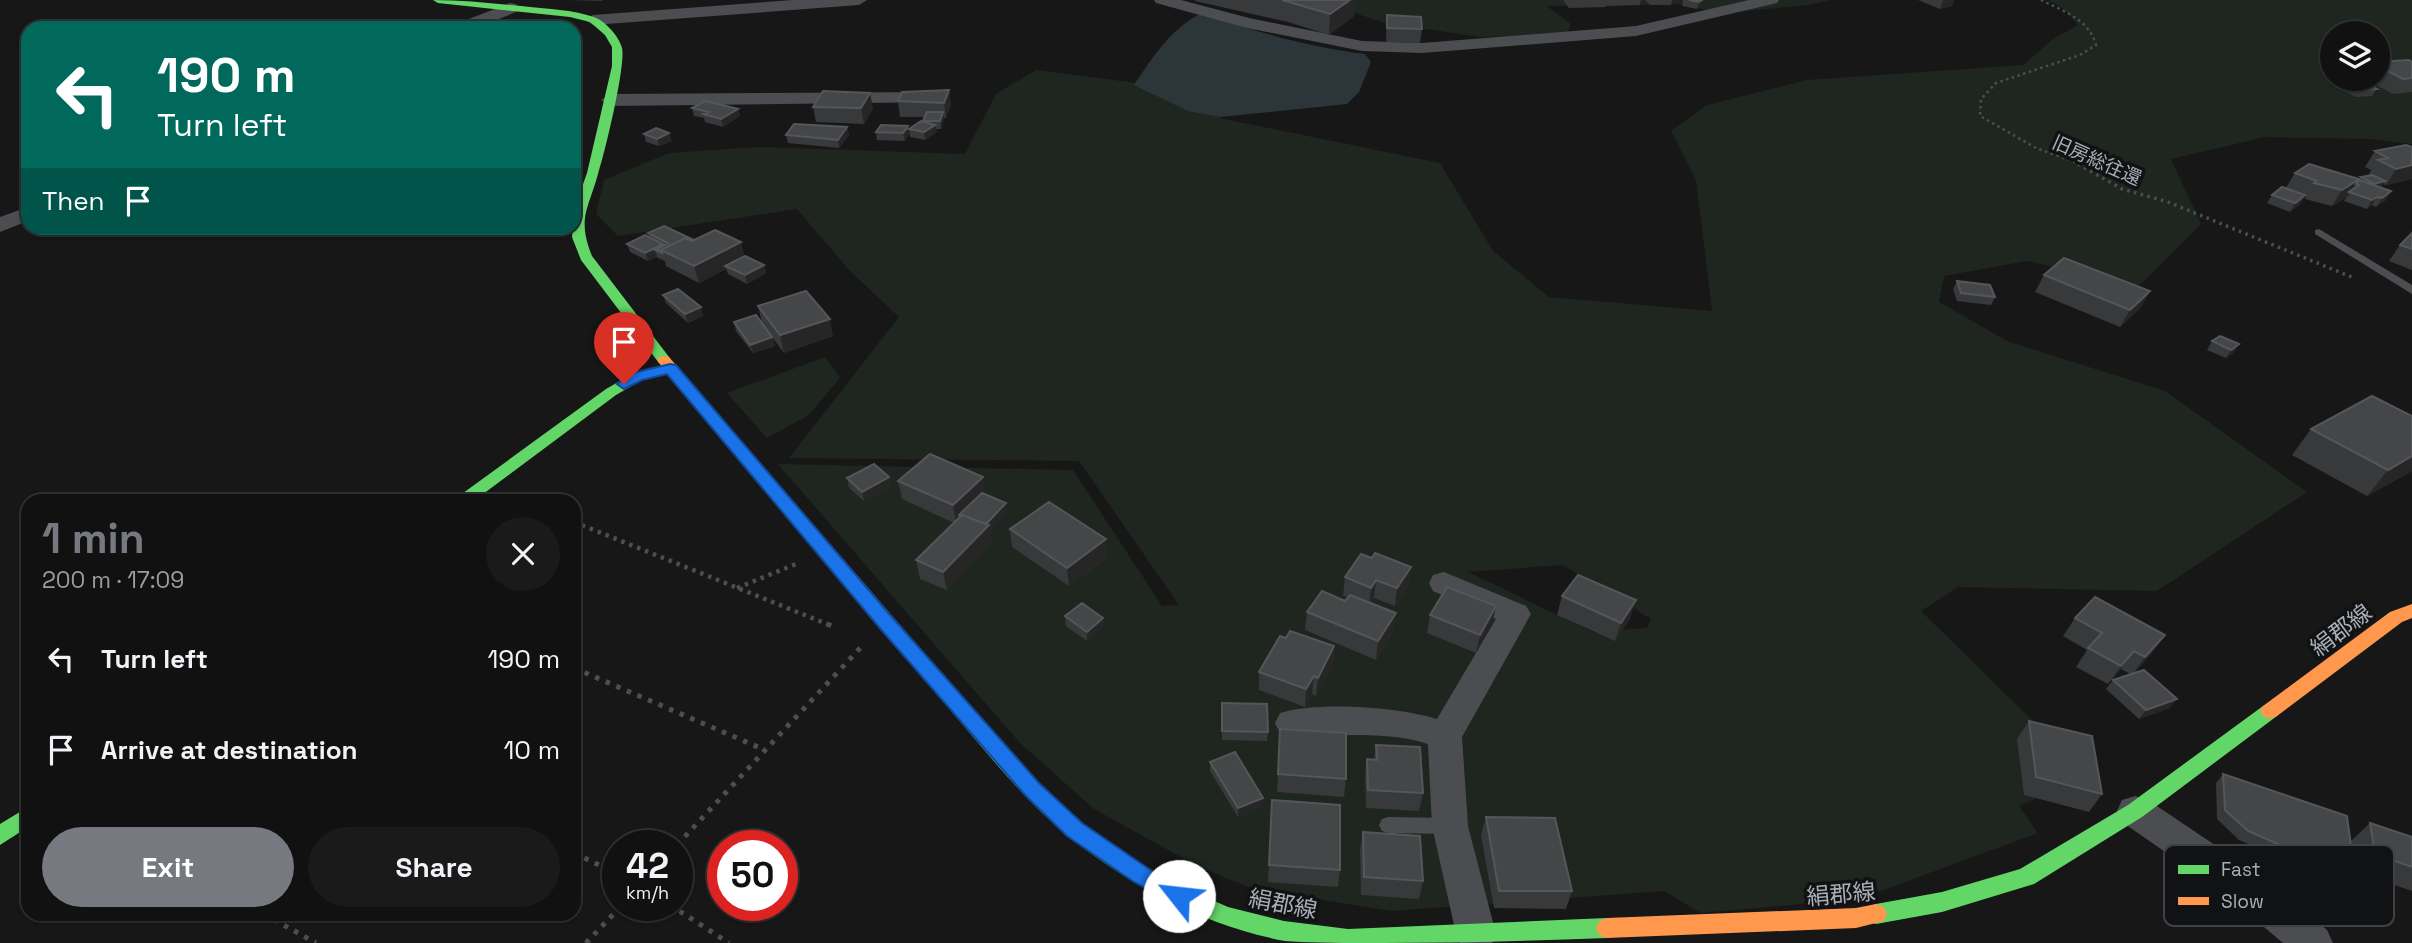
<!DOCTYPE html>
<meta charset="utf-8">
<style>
:root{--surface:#111;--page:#1a1a1a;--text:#f1f3f6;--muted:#9c9d9f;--line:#303131;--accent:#767a80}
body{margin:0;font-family:"Space Grotesk","Noto Sans JP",sans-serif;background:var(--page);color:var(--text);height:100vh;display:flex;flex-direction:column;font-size:26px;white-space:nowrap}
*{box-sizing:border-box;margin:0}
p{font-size:23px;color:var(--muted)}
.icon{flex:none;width:38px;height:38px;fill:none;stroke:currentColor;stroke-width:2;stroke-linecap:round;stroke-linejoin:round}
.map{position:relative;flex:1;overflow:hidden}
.drawer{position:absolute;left:21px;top:494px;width:560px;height:427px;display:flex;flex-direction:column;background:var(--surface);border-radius:21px;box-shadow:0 2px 5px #0004,0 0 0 2px var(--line)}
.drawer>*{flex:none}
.guide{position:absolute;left:21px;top:21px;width:560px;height:214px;border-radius:21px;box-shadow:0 2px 5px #0004,0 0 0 2px var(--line);background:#00695c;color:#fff;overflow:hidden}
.buttons{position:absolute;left:2320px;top:21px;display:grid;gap:14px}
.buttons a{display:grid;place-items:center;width:70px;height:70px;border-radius:50%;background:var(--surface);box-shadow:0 2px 5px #0004,0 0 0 2px var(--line);font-size:35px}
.speed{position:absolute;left:602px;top:830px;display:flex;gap:14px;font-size:35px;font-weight:700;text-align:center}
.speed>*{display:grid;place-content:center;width:91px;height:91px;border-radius:50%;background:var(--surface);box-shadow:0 2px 5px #0004,0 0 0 2px var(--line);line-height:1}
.speed small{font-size:18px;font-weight:400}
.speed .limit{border:10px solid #d22;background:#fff;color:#111}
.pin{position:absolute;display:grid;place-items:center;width:60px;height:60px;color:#fff;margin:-72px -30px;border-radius:50% 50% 50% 0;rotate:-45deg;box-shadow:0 0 7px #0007}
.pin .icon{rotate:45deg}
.me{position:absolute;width:77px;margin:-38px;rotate:299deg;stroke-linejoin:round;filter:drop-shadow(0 0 5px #0008)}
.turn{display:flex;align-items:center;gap:24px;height:147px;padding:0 21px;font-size:32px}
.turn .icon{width:91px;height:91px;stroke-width:2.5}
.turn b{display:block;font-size:49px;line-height:60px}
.then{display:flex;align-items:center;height:66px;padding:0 21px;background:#0003;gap:14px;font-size:26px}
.round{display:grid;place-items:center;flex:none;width:74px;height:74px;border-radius:37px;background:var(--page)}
.summary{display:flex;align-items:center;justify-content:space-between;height:119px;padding:0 21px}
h1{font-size:42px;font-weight:800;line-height:52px;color:var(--accent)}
.button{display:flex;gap:14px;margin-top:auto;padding:14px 21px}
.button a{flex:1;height:80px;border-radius:42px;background:var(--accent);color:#fff;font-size:28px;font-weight:800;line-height:80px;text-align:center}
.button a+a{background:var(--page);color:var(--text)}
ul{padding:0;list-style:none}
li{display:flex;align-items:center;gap:21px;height:91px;padding:0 21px}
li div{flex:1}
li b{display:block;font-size:26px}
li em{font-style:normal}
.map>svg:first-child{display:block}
</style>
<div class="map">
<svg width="2412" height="943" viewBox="0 0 2412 943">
<rect width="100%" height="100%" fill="#171717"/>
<path fill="#1f2620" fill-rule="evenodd" d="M 1315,0 L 1832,0 L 1808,5 L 1716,14 L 1688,4 L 1547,6 L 1571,24 L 1567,34 L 1480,37 L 1385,23 Z
M 2048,0 L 2412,0 L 2412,144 L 2371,139 L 2265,137 L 2171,159 L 2201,224 L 2139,286 L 2027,261 L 1944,276 L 1939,302 L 2007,341 L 2165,391 L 2307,492 L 2157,591 L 1958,587 L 1921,611 L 2088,775 L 2019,806 L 2038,833 L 1859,899 L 1701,913 L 1664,891 L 1391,911 L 1254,889 L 1199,867 L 1094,809 L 1019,742 L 778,464 L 1073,470 L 1162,606 L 1179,605 L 1079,461 L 789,458 L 899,317 L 849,270 L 797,209 L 618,236 L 596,214 L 604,180 L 669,153 L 759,147 L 965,154 L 996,94 L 1036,70 L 1137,83 L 1224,119 L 1440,163 L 1493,251 L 1549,297 L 1712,311 L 1696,180 L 1671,131 L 1707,105 L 1807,80 L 2023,65 L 2053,39 L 2078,25 L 2063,8 ZM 2333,33 L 2378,33 L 2378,79 L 2333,79 ZM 1563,565 L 1651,619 L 1647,628 L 1593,632 L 1468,572 Z
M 825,357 L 840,378 L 809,415 L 767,438 L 727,393 Z"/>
<path fill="#2c363a" d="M 1202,13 C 1255,32 1309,47 1365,54 L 1371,62 L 1359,92 L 1347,104 L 1220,117 L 1188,111 L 1134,85 C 1153,57 1171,28 1202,13 Z"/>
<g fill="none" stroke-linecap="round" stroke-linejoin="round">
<path stroke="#4d4e52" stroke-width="2.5" stroke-dasharray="2.5 3.5" stroke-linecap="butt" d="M 2041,0 C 2063,11 2089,19 2096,45 L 2080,55 L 1996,83 L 1981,99 L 1980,116 L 2036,148 L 2083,165"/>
<path stroke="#4d4e52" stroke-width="3.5" stroke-dasharray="2.5 4.5" stroke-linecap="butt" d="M 2078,164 L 2122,189 L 2168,202 L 2354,278"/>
<path stroke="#4d4e52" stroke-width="4.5" stroke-dasharray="3.5 5" stroke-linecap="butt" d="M 574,522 L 832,626
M 737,588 L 796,564"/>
<path stroke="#4d4e52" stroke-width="5" stroke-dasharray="4.5 7" stroke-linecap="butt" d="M 827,624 L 837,628
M 574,668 L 765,750
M 677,845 L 863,645
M 574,853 L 618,874
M 670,905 L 729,943
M 264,914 L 316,943
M 586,943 L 622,905"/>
<path fill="#4b4d50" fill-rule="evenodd" d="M 2319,229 L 2412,285 L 2412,294 L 2315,234 L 2315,230 Z
M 1388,817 L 1449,818 L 1455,820 L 1458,826 L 1455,832 L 1449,834 L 1388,833 L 1382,831 L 1379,825 L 1382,819 Z"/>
<path fill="#4b4d50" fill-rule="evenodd" d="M 793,0 L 867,0 L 859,5 L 593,25 L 585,20 L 593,15 Z
M 1154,0 L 1181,0 L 1249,18 L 1362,41 L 1422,43 L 1636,26 L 1749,0 L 1779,0 L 1777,3 L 1636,36 L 1422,53 L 1362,51 L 1247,28 L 1156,3 Z
M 510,3 L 516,4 L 518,8 L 516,12 L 477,28 L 453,28 L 456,24 Z
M 936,92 L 945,98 L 943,102 L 610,106 L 601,100 L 610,94 Z
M 28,207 L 28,221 L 0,232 L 0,217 Z
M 1444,572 L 1526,606 L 1531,614 L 1462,737 L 1468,826 L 1496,934 L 1492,943 L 1460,943 L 1456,934 L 1432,826 L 1428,744 C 1398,734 1366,735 1335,735 C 1316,736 1298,739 1280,733 L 1275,723 L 1280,713 C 1318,701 1399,707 1437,719 L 1496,619 L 1433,591 L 1429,583 L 1433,575 Z
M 2135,796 L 2148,800 L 2246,866 L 2327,930 L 2333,943 L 2283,943 L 2220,890 L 2122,822 L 2117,811 L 2122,800 Z"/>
<path fill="#63d668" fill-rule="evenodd" d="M 433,0 C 466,0 498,4 530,7 C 551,9 573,10 594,17 C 605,21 619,36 622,48 C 626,65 605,153 598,174 C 588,210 577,219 592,256 L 669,357 L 671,360 L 669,363 L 659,363 L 581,260 L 572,237 L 574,210 L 587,173 L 612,66 L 612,47 L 605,35 L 590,22 L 570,17 L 438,3 Z
M 670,364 L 675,365 L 677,368 L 675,371 L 642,380 L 616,395 L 475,500 L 457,500 L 459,496 L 606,389 L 632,374 Z
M 942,680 L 949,682 L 1039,783 L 1082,823 L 1150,869 L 1187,889 L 1228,907 L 1284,921 L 1348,929 L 1607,918 L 1615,921 L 1618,928 L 1615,935 L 1607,938 C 1531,941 1456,943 1380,943 C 1349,943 1315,943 1285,941 C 1205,926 1131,886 1068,836 C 1018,795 978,741 935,692 L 933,687 L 935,682 Z
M 2270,703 L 2277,706 L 2280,711 L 2277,716 L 2142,817 L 2034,884 L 1942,912 L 1876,924 L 1868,921 L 1865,914 L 1868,907 L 1876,904 L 1942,892 L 2020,869 L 2128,805 L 2263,706 Z
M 28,807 L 28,827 L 0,845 L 0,824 Z"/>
<path fill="#ff974d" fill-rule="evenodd" d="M 664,356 L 669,357 L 949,682 L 951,687 L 949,692 L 942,694 L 935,692 L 659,363 L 657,360 L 659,357 Z
M 2412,604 L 2412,618 L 2402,622 L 2277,716 L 2270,719 L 2263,716 L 2260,711 L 2263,706 L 2390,612 Z
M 1876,904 L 1884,907 L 1887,914 L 1884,921 L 1856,928 L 1607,938 L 1599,935 L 1596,928 L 1599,921 L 1607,918 L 1856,908 Z"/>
</g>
<path fill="#38393a" d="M 568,0 L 603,0 L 601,1 Z
M 1195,0 L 1355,0 L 1354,16 L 1329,35 L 1288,22 L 1195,1 Z
M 1563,0 L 1641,0 L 1640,5 L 1607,6 L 1606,5 L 1606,7 L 1569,8 Z
M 1645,0 L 1672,0 L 1671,5 L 1650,5 Z
M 1683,0 L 1703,0 L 1701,6 L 1697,9 L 1682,6 Z
M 1918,0 L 1954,0 L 1952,6 L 1940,9 Z
M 1387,15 L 1422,29 L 1420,43 L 1386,42 Z
M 2378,62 L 2412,62 L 2412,92 L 2393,94 L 2365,79 L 2378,79 Z
M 2342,80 L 2377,89 L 2372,96 L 2356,97 L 2338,88 Z
M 949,90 L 951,105 L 946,118 L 944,118 L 941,129 L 936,129 L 937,132 L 925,140 L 910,137 L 909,129 L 923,122 L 925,117 L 900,117 L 898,101 Z
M 813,107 L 873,108 L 864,124 L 816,122 Z
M 692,108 L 738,109 L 740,116 L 723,127 L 705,122 L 704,118 L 694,116 Z
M 847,127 L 849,135 L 839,148 L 788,143 L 786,135 Z
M 876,132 L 909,134 L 905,141 L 877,140 Z
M 644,134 L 672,141 L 659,146 L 646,142 Z
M 2412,147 L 2412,179 L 2386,185 L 2383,184 L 2381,188 L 2386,200 L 2376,207 L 2372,205 L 2367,209 L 2344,201 L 2347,197 L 2332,206 L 2305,199 L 2306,196 L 2305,196 L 2300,204 L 2290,212 L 2267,203 L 2272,195 L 2285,189 L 2295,173 L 2359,180 L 2361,177 L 2368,176 L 2371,170 L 2365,167 L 2375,151 Z
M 648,233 L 694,240 L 741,242 L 744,256 L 764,265 L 766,273 L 747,284 L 728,274 L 726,269 L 699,283 L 666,266 L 665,261 L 658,258 L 657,257 L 648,261 L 630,252 L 627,244 L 650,238 Z
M 2412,233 L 2412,270 L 2389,261 L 2400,245 Z
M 2044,275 L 2150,291 L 2140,308 L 2120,327 L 2035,292 Z
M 1957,281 L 1995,297 L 1991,305 L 1957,301 L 1953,289 Z
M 663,295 L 701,307 L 703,316 L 688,323 L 666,303 Z
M 758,306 L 833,336 L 784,353 L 772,337 L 775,346 L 753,353 L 736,331 L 734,322 L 762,323 Z
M 2212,341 L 2239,344 L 2233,353 L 2226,358 L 2207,350 Z
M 2311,429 L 2412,471 L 2367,496 L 2292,455 Z
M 847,478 L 891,486 L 864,501 L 849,488 Z
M 898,481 L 986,495 L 1008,513 L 990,530 L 992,543 L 947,590 L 920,579 L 916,560 L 954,523 L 902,499 Z
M 1010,529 L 1107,558 L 1069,586 L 1012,547 Z
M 1372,558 L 1411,567 L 1408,585 L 1395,606 L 1374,598 L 1371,603 L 1393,631 L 1376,660 L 1305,630 L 1307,612 L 1345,601 L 1348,597 L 1343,596 L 1345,577 Z
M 1562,596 L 1630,619 L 1615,641 L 1557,615 Z
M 1496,606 L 1492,624 L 1476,653 L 1427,633 L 1430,615 Z
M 1065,616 L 1104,627 L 1087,641 L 1066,626 Z
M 2075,618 L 2165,635 L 2152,653 L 2134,673 L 2170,708 L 2139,719 L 2106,689 L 2113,680 L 2130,674 L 2121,669 L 2108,684 L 2076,667 L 2087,650 L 2063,636 Z
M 1286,638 L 1334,646 L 1333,664 L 1316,696 L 1312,694 L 1305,707 L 1259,690 L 1259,672 Z
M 1222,703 L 1268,732 L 1267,741 L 1222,740 Z
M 2029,721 L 2102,794 L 2089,812 L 2024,795 L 2017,739 Z
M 1280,729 L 1346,779 L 1344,797 L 1277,792 Z
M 1376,745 L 1423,793 L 1419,811 L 1366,808 L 1365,777 L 1367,759 L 1374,760 Z
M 1210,762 L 1263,798 L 1263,807 L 1238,817 L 1210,771 Z
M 2223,774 L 2354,868 L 2345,877 L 2289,862 L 2239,840 L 2217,819 L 2216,783 Z
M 1272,800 L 1340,870 L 1338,887 L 1268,882 Z
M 1486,817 L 1572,891 L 1566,909 L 1494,908 L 1481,835 Z
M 2370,823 L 2412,837 L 2412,891 L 2356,872 L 2351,841 Z
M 1363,832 L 1423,881 L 1419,899 L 1361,895 L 1360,850 Z"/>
<path fill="#262627" d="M 1350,0 L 1355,0 L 1354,16 L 1329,35 L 1330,14 Z
M 1703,0 L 1701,6 L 1697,9 L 1699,2 Z
M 1943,0 L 1954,0 L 1952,6 L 1940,9 Z
M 949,90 L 951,105 L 946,118 L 944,103 Z
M 870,93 L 873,108 L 864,124 L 861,108 Z
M 738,109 L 740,116 L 723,127 L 721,119 Z
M 943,112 L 944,120 L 941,129 L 940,121 Z
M 935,125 L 937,132 L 925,140 L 924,132 Z
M 908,126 L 909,134 L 905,141 L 903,133 Z
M 847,127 L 849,135 L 839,148 L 838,140 Z
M 669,133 L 672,141 L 659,146 L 657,139 Z
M 2412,165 L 2412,179 L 2386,185 L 2396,169 Z
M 2359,179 L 2347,197 L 2332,206 L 2342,190 Z
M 2385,181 L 2380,189 L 2368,192 L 2374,184 Z
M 2391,191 L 2386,200 L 2376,207 L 2382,198 Z
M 2305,195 L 2300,204 L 2290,212 L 2295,203 Z
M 2377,197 L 2372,205 L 2367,209 L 2372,200 Z
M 741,242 L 745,259 L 725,266 L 726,269 L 699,283 L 694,266 Z
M 663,244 L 665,252 L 661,250 L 655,250 L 657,257 L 648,261 L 645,253 Z
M 764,265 L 766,273 L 747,284 L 745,275 Z
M 2150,291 L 2140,308 L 2120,327 L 2130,310 Z
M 701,307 L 703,316 L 688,323 L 685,314 Z
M 830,319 L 833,336 L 784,353 L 780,335 Z
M 772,337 L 775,346 L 753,353 L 750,345 Z
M 2239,344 L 2233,353 L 2226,358 L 2231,350 Z
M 2412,456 L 2412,471 L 2367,496 L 2388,470 Z
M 889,477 L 891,486 L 864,501 L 862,492 Z
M 983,477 L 986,495 L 959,515 L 959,520 L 956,523 L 953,505 Z
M 1006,503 L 1008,513 L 990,530 L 992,543 L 947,590 L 943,572 L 984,525 Z
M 1106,539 L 1107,558 L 1069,586 L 1067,568 Z
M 1411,567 L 1408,585 L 1395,606 L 1397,588 Z
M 1376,580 L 1374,598 L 1369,606 L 1371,588 Z
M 1636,600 L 1630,619 L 1615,641 L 1621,623 Z
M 1496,606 L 1492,624 L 1476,653 L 1480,635 Z
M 1396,613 L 1393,631 L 1376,660 L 1378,641 Z
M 1103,618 L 1104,627 L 1087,641 L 1087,632 Z
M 2165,635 L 2152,653 L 2132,675 L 2145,657 Z
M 1334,646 L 1333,664 L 1316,696 L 1318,678 Z
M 2134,651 L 2121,669 L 2108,684 L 2121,666 Z
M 1314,676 L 1312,694 L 1305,707 L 1306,689 Z
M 2177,699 L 2170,708 L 2139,719 L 2146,710 Z
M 1263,798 L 1263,807 L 1238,817 L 1238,808 Z"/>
<path fill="#454648" stroke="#54565a" stroke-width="2" d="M 1282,0 L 1350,0 L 1330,14 Z
M 1689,0 L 1702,0 L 1699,2 Z
M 1387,15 L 1421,17 L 1422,29 L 1387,28 Z
M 2409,60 L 2412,62 L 2412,78 L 2403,79 L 2378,66 L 2378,62 Z
M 2358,79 L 2377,89 L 2361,90 L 2342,80 Z
M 949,90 L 944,103 L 898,101 L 902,92 Z
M 823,91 L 870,93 L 861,108 L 813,107 Z
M 705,101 L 738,109 L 721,119 L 703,114 L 708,112 L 692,108 Z
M 927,112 L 943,112 L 940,121 L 923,121 Z
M 921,121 L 935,125 L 924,132 L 909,129 Z
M 794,124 L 847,127 L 838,140 L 786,135 Z
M 881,125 L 908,126 L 903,133 L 876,132 Z
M 656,128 L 669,133 L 657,139 L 644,134 Z
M 2406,145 L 2412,147 L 2412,165 L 2396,169 L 2378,160 L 2388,158 L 2375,151 Z
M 2309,164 L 2359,179 L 2342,190 L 2314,183 L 2317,181 L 2295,173 Z
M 2372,175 L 2385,181 L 2374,184 L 2361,177 Z
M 2359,180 L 2391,191 L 2382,198 L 2377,197 L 2372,200 L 2349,192 L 2359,185 L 2356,184 Z
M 2282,187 L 2305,195 L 2295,203 L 2272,195 Z
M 664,226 L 694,240 L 692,241 L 685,238 L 661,250 L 662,253 L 655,250 L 668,243 L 648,233 Z
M 715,230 L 741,242 L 694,266 L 661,250 L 685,238 L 692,241 Z
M 2412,233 L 2412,249 L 2400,245 Z
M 645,235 L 663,244 L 645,253 L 627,244 Z
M 745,256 L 764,265 L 745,275 L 725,266 Z
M 2064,258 L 2150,291 L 2130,310 L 2044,275 Z
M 1957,281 L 1990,285 L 1995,297 L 1961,293 Z
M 678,289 L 701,307 L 685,314 L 663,295 Z
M 806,291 L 830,319 L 780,335 L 758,306 Z
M 756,315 L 772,337 L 750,345 L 734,322 Z
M 2220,336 L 2239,344 L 2231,350 L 2212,341 Z
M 2372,396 L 2412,416 L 2412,456 L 2388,470 L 2311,429 Z
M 930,454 L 983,477 L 953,505 L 898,481 Z
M 874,464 L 889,477 L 862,492 L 847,478 Z
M 982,493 L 1006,503 L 986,524 L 962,515 L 961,516 L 959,515 Z
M 1049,502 L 1106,539 L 1067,568 L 1010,529 Z
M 962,515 L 989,525 L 943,572 L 916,560 Z
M 1375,553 L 1411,567 L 1397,588 L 1376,580 L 1371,588 L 1345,577 L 1361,554 L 1372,558 Z
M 1578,575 L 1636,600 L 1621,623 L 1562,596 Z
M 1447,587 L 1496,606 L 1480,635 L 1430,615 Z
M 1322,591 L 1345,601 L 1350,595 L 1396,613 L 1378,641 L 1307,612 Z
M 2095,597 L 2165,635 L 2145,657 L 2134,651 L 2121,666 L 2088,648 L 2102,633 L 2075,618 Z
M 1082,603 L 1103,618 L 1087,632 L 1065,616 Z
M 1290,631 L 1334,646 L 1318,678 L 1314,676 L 1306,689 L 1259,672 L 1280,636 L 1286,638 Z
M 2144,670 L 2177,699 L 2146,710 L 2113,680 Z
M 1222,703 L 1267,704 L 1268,732 L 1222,731 Z
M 2029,721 L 2092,736 L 2102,794 L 2036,777 Z
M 1280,729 L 1346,733 L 1346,779 L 1278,774 Z
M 1376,745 L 1420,747 L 1423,793 L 1368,790 L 1367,759 L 1377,760 Z
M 1235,752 L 1263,798 L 1238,808 L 1210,762 Z
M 2223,774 L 2347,816 L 2354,868 L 2298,853 L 2248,831 L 2225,810 Z
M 1272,800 L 1340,805 L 1340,870 L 1269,865 Z
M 1486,817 L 1555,818 L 1572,891 L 1499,891 Z
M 2370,823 L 2412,837 L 2412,867 L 2375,854 Z
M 1363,832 L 1420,836 L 1423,881 L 1364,877 Z"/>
<path fill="#1a73e8" stroke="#114b97" stroke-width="2" d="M 670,364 L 676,365 L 891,616 L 1039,783 L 1082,823 L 1149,869 L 1187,889 L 1190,896 L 1187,903 L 1179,906 L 1134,882 L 1067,836 L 1025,795 L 878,626 L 667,374 L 642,380 L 624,389 L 617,384 L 632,373 Z"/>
<g text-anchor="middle" stroke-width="7" stroke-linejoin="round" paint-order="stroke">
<g font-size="19" fill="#a9afb8" stroke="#111213">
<text transform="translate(2097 160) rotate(24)" y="7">旧房総往還</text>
</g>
<g font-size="23" fill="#a9afb8" stroke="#111213">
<text transform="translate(2341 630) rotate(-37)" y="8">絹郡線</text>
<text transform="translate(1841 894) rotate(-5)" y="8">絹郡線</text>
<text transform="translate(1283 904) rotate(11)" y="8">絹郡線</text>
</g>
</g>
<rect x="2164" y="845" width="230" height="81" rx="10" fill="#111213" stroke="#3f4145" stroke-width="2"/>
<rect x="2178" y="865" width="31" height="9" fill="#63d668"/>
<rect x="2178" y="897" width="31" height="8" fill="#ff974d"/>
<g font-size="19" fill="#a9afb8">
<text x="2221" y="876">Fast</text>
<text x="2221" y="908">Slow</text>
</g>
</svg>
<div class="buttons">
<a><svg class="icon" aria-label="layers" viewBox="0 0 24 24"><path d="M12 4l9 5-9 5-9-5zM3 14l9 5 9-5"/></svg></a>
</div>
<div class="speed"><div>42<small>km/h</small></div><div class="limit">50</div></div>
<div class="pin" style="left:624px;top:384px;background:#d93025"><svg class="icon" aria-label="arrive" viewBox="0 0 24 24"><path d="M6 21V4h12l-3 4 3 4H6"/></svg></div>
<svg class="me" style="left:1179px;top:896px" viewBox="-20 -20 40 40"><circle r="19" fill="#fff"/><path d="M0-13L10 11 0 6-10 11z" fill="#1a73e8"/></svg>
<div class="guide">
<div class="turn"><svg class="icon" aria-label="left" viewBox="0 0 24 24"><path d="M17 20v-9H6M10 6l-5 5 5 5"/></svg><div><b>190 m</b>Turn left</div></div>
<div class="then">Then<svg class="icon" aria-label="arrive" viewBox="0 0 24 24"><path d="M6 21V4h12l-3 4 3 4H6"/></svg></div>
</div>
<section class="drawer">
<div class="summary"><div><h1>1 min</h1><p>200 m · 17:09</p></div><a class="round"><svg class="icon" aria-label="close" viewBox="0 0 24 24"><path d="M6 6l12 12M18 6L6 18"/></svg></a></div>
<ul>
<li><svg class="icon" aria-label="left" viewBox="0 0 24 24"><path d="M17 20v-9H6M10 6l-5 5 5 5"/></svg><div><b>Turn left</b></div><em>190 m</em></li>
<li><svg class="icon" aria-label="arrive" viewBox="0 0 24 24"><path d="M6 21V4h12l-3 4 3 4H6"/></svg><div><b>Arrive at destination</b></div><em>10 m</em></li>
</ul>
<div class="button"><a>Exit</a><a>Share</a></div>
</section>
</div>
